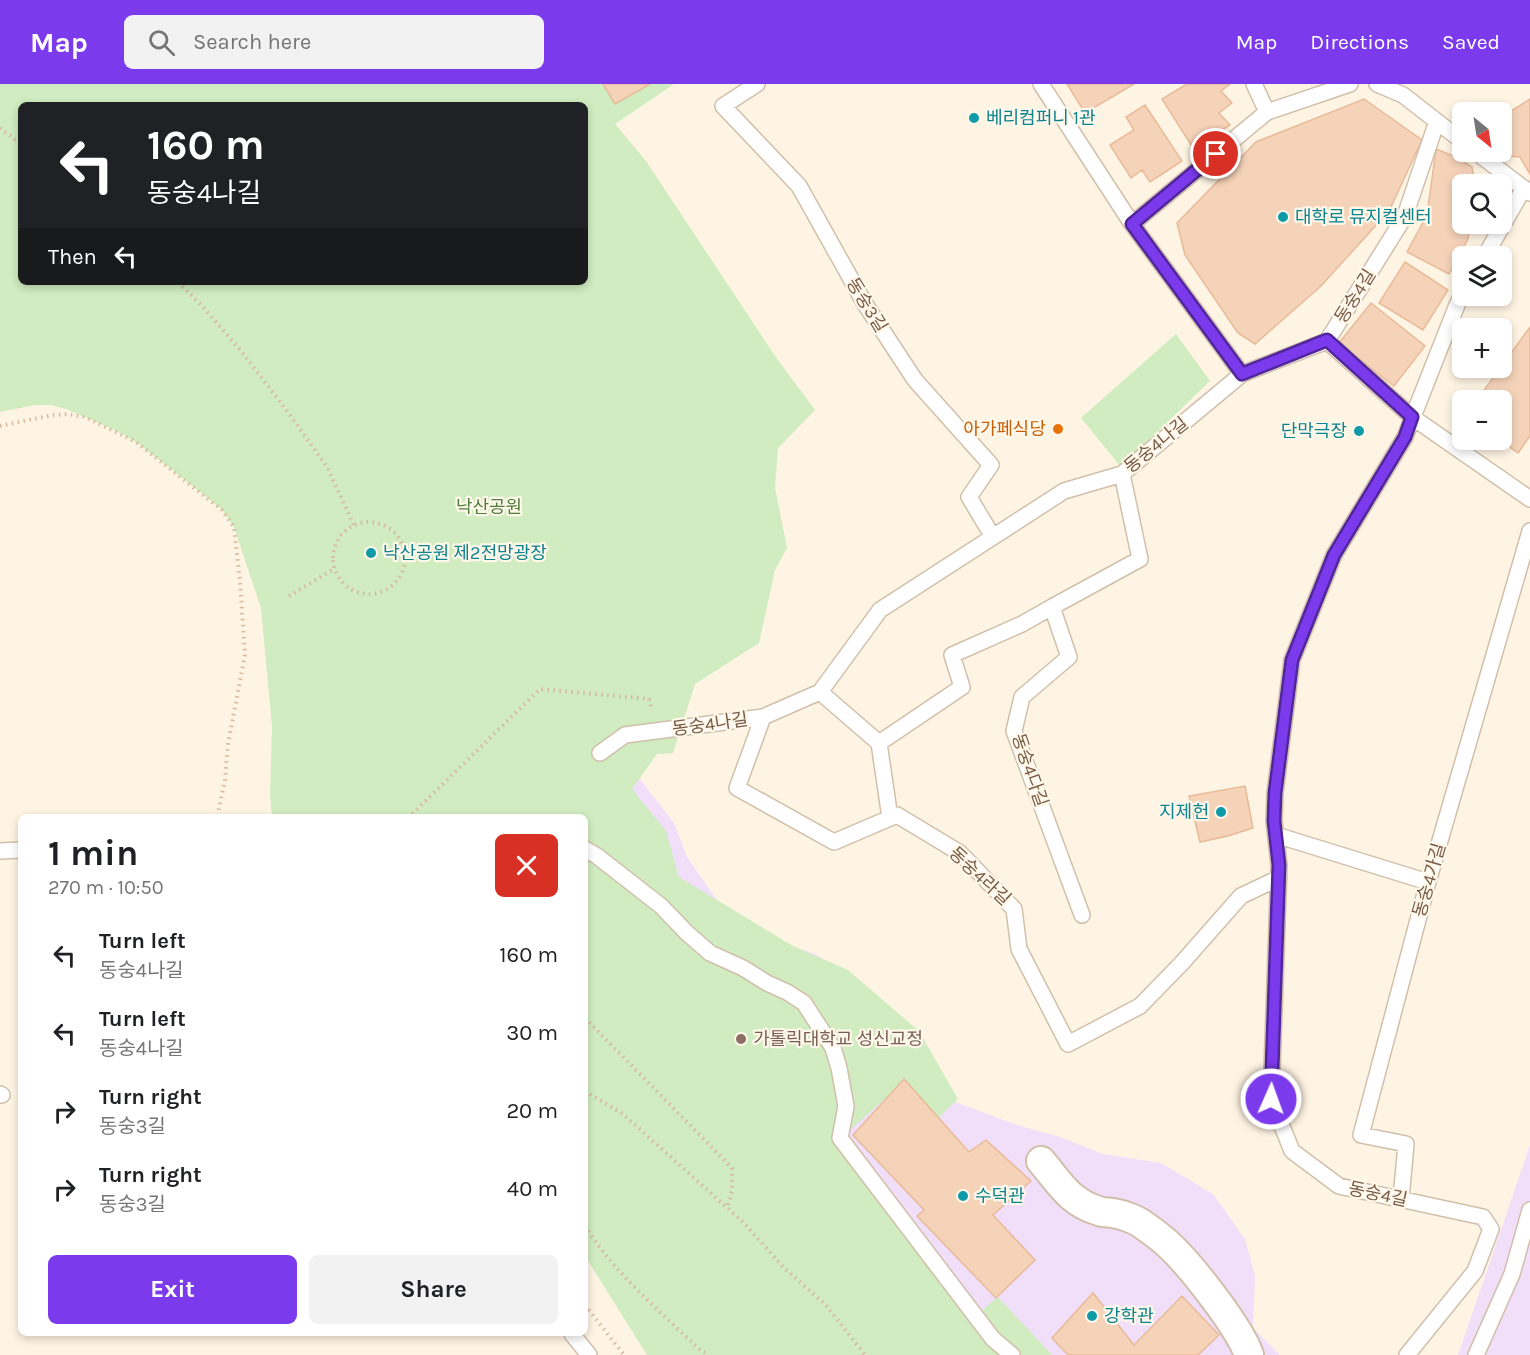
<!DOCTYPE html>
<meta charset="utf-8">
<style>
:root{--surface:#fff;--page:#f2f2f2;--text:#202124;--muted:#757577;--accent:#7c3aed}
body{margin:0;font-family:Karla,"Noto Sans KR",sans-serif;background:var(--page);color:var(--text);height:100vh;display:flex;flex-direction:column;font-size:22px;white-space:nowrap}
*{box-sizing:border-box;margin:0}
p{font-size:20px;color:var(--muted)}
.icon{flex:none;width:33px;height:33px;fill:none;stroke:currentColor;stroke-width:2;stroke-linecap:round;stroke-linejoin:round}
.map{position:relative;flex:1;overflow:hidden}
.panel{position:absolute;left:18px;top:730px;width:570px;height:522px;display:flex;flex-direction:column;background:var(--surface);border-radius:9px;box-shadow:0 3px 9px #0003}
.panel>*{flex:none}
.banner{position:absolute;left:18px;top:18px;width:570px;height:183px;border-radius:9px;box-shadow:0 3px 9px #0003;background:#202124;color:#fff;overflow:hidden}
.needle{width:39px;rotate:150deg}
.tools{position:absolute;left:1452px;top:18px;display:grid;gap:12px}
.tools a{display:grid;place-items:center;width:60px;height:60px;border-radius:9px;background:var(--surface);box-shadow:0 3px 9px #0003;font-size:30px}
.pin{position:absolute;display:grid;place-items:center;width:51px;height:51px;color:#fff;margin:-26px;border:3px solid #fff;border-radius:50%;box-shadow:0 2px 6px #0007}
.me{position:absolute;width:66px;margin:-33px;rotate:2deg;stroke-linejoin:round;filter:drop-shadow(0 0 4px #0008)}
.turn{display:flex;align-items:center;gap:21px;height:126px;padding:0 30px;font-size:27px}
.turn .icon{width:78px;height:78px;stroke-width:2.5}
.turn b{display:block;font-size:42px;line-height:51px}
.then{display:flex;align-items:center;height:57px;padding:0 30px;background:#0003;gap:12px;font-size:22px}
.round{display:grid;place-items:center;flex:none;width:63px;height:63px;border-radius:9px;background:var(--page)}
.head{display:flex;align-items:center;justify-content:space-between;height:102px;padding:0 30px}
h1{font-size:36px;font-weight:700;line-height:45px}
.cta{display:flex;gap:12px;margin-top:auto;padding:12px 30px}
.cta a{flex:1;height:69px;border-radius:9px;background:var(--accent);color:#fff;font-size:24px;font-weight:700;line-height:69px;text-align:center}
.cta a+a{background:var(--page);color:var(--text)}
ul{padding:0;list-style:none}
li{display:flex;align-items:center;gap:18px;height:78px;padding:0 30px}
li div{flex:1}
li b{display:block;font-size:22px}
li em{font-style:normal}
header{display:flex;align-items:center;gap:36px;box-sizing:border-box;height:84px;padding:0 30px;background:var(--accent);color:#fff}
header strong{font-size:28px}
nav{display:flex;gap:33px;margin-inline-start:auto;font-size:21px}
.search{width:420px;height:54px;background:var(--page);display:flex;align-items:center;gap:15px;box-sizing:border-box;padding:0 21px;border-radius:9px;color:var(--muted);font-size:22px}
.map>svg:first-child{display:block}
</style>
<header>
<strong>Map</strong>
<div class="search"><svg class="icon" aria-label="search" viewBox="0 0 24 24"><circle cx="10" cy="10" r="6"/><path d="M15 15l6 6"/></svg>Search here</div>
<nav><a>Map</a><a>Directions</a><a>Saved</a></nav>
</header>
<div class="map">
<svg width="1530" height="1271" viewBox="0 0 1530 1271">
<rect width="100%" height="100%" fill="#fef4e3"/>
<path fill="#f1dffa" d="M 619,668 L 674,739 L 687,773 L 721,822 L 758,850 L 815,870 L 844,888 L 939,1012 L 1017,1041 L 1060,1053 L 1103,1070 L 1161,1079 L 1213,1110 L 1245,1155 L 1255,1192 L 1253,1244 L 1280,1271 L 687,1271 L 585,1172 L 585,734 L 529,734 Z
M 1530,1061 L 1530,1271 L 1458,1271 Z"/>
<path fill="#d0ecc0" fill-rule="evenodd" d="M 0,0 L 674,0 L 615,40 L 646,77 L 775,272 L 815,326 L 778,364 L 775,404 L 787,464 L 775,486 L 759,559 L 695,600 L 673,669 L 657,670 L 632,705 L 666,747 L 679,793 L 793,862 L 848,886 L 919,947 L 958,1015 L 927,1045 L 888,1012 L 839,1056 L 981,1227 L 998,1213 L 1052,1271 L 647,1271 L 585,1172 L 585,734 L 272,733 L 270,711 L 272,643 L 261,524 L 234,443 L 222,426 L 199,407 L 136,358 L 114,346 L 66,325 L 51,321 L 35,321 L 0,328 ZM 21,21 L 585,21 L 585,198 L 21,198 Z
M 1176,250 L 1210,297 L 1121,383 L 1081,334 Z"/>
<path fill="#f5d3b9" stroke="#e8ba98" stroke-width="1.5" d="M 603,0 L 650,0 L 615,20 Z
M 1067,0 L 1134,0 L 1085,29 Z
M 1187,0 L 1230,0 L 1221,7 L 1232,19 L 1219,29 L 1230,41 L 1193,64 L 1162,15 Z
M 1364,15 L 1422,56 L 1389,127 L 1320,203 L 1255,260 L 1238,249 L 1185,171 L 1177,139 L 1256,58 Z
M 1530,15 L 1530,90 L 1520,73 L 1498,71 L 1493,68 L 1502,68 L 1502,33 Z
M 1145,21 L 1182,77 L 1150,98 L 1142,86 L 1131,94 L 1110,61 L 1134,46 L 1126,33 Z
M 1436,65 L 1456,73 L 1472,83 L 1475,100 L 1462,100 L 1462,140 L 1470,140 L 1468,155 L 1449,190 L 1407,168 L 1427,131 Z
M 1405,178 L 1448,206 L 1423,246 L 1379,219 Z
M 1371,219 L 1425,262 L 1394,302 L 1339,259 Z
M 1530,243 L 1530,352 L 1518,369 L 1500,356 L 1502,356 L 1502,316 L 1477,316 Z
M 1245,702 L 1253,744 L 1228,752 L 1200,758 L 1189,712 Z
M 904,995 L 969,1068 L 986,1056 L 1031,1097 L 993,1131 L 1035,1176 L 996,1214 L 917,1132 L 924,1126 L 853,1051 Z
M 1093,1209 L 1134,1261 L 1182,1212 L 1219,1251 L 1198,1271 L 1068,1271 L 1052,1254 Z"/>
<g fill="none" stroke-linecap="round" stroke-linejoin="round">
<g stroke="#d1bfab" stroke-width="18">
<path id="lane" d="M 757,0 L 723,22 L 799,102 L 865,220 L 915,296 L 991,381 L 969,413 L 993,453
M 1041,0 L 1132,140
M 1254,0 L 1267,28 L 1350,0
M 1377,0 L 1403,11 L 1462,57
M 1476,68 L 1530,109
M 1485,172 L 1524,104
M 1327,257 L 1405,132 L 1437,37
M 1242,290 L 1132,140 L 1267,28
M 820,608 L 879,659 L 890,734
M 763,633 L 737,704 L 834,758 L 897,731 L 960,769 L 1014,825 L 1019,865 L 1068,960 L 1140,922 L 1181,880 L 1241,812 L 1279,794
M 879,659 L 962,603 L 952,571 L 1022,540 L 1052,523
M 600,669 L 625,651 L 763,633 L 820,608 L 880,526 L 1064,407 L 1122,390 L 1242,290 L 1327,257 L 1412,333 L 1530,415
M 1276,751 L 1428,798
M 585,765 L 597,772 L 661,822 L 687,849 L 710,869 L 743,884 L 767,899 L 787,908 L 804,919 L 833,964 L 839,984 L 846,1022 L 840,1054 L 993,1255 L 1012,1271
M 0,767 L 21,766
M 1082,831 L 1014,647 L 1022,613 L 1069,573 L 1052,523 L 1140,475 L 1122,390
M 0,1010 L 2,1011
M 1401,1115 L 1406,1060 L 1361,1051 L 1428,798 L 1530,447
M 572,1250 L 589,1271
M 1407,1271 L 1475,1187 L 1491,1145 L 1483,1133 L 1339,1102 L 1292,1067 L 1271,1015 L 1279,781 L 1274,737 L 1275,709 L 1292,576 L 1334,471 L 1405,353 L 1457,221 L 1462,211
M 1476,1271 L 1512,1190 L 1530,1126"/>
</g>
<g stroke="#d1bfab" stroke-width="32">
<path id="street" d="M 1041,1077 C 1060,1099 1069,1118 1099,1127 C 1103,1129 1108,1128 1112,1129 C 1121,1130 1135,1135 1142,1140 C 1152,1147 1163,1155 1171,1163 C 1192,1183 1240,1244 1249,1271"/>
</g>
<path stroke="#d9b79c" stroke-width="4" stroke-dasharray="1.5 4.5" stroke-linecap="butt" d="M 0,44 L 21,60
M 178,198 L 204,224 L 242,268 L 290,331 L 327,383 L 354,441
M 0,342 L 53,331 L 67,330 L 85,333 L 136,358 L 222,426 L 234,443 L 240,497 L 245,571 L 228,660 L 225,696 L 217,734
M333 474a36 36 0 1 1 72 0a36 36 0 1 1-72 0Z
M 289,512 L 334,485
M 408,734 L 540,605 L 649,615 L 652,626
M 585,934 L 732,1084 L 732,1107 L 727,1124
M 585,1007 L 623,1030 L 744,1139 L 785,1185 L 825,1220 L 865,1271
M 585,1142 C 615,1190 660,1227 700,1266 L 709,1271
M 585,1221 L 624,1271"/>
<use href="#lane" stroke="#fff" stroke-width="15"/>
<use href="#street" stroke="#fff" stroke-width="28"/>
</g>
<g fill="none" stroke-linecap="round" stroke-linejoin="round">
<g stroke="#51269a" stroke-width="15">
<path id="route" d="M 1216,70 L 1132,140 L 1242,290 L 1327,256 L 1412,333 L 1405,353 L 1334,471 L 1292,576 L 1275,709 L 1274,737 L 1279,781 L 1271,1015"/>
</g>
<use href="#route" stroke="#7c3aed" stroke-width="10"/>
</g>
<g fill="#0f9aa8" stroke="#fff8ea" stroke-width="2">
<circle cx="974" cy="34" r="6"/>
<circle cx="1283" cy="133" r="6"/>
<circle cx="1359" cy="347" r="6"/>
<circle cx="371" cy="469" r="6"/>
<circle cx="1221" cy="728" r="6"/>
<circle cx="963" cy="1112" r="6"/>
<circle cx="1092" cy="1232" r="6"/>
</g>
<circle fill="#e8710a" stroke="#fff8ea" stroke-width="2" cx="1058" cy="345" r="6"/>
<circle fill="#8d6e63" stroke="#fff8ea" stroke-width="2" cx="741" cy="955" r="6"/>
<g text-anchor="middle" stroke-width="4.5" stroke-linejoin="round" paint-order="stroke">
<g font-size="18" fill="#0d838f" stroke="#fff8ea" text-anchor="start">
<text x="986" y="40">베리컴퍼니 1관</text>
<text x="1295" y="139">대학로 뮤지컬센터</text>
<text x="1347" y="353" text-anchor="end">단막극장</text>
<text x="383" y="475">낙산공원 제2전망광장</text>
<text x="1209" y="734" text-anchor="end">지제헌</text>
<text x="975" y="1118">수덕관</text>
<text x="1104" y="1238">강학관</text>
</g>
<g font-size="18" fill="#775b47" stroke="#fff8ea">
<text transform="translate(1355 212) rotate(-58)" y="6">동숭4길</text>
<text transform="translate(867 221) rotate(58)" y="6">동숭3길</text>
<text transform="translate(1156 361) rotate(-39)" y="6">동숭4나길</text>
<text transform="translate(710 640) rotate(-8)" y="6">동숭4나길</text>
<text transform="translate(1030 686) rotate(71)" y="6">동숭4다길</text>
<text transform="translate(980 792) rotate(43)" y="6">동숭4라길</text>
<text transform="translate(1429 796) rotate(-74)" y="6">동숭4가길</text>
<text transform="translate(1378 1110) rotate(12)" y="6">동숭4길</text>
</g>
<g font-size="18" fill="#c56008" stroke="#fff8ea" text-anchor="end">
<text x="1046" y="351">아가페식당</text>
</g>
<g font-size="18" fill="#4e7e3e" stroke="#fff8ea">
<text x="489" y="429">낙산공원</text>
</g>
<g font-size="18" fill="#785e54" stroke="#fff8ea" text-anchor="start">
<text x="753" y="961">가톨릭대학교 성신교정</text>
</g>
</g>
</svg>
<div class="tools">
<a><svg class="needle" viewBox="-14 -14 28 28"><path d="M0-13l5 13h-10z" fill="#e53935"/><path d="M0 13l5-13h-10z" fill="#757577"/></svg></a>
<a><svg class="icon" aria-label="search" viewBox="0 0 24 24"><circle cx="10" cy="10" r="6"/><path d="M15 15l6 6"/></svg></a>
<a><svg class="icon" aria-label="layers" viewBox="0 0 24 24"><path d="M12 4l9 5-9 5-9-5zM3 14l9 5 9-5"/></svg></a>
<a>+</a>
<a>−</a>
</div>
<div class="pin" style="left:1216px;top:70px;background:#d93025"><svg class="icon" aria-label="arrive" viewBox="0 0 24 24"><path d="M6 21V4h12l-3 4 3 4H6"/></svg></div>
<svg class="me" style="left:1271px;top:1015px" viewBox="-20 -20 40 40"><circle r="17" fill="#7c3aed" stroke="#fff" stroke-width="3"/><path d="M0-11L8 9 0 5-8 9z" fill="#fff"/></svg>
<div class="banner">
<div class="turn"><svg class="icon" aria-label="left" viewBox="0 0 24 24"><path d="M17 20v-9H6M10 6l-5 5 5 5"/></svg><div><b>160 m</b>동숭4나길</div></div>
<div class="then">Then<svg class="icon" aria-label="left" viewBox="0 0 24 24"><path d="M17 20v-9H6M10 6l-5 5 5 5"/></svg></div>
</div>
<section class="panel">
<div class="head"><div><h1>1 min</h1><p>270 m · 10:50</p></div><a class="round" style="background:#d93025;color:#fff"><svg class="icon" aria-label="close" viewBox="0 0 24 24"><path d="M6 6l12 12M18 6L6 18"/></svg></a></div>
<ul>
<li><svg class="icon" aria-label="left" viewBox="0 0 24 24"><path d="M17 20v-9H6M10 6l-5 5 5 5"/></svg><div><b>Turn left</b><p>동숭4나길</p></div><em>160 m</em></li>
<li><svg class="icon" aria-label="left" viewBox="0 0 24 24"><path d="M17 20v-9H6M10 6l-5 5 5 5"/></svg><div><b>Turn left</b><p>동숭4나길</p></div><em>30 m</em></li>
<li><svg class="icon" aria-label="right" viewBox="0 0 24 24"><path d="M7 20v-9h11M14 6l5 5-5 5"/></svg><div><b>Turn right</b><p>동숭3길</p></div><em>20 m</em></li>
<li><svg class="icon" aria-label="right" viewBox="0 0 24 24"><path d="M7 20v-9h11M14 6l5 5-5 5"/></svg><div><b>Turn right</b><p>동숭3길</p></div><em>40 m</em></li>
</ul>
<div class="cta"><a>Exit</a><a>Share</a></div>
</section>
</div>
